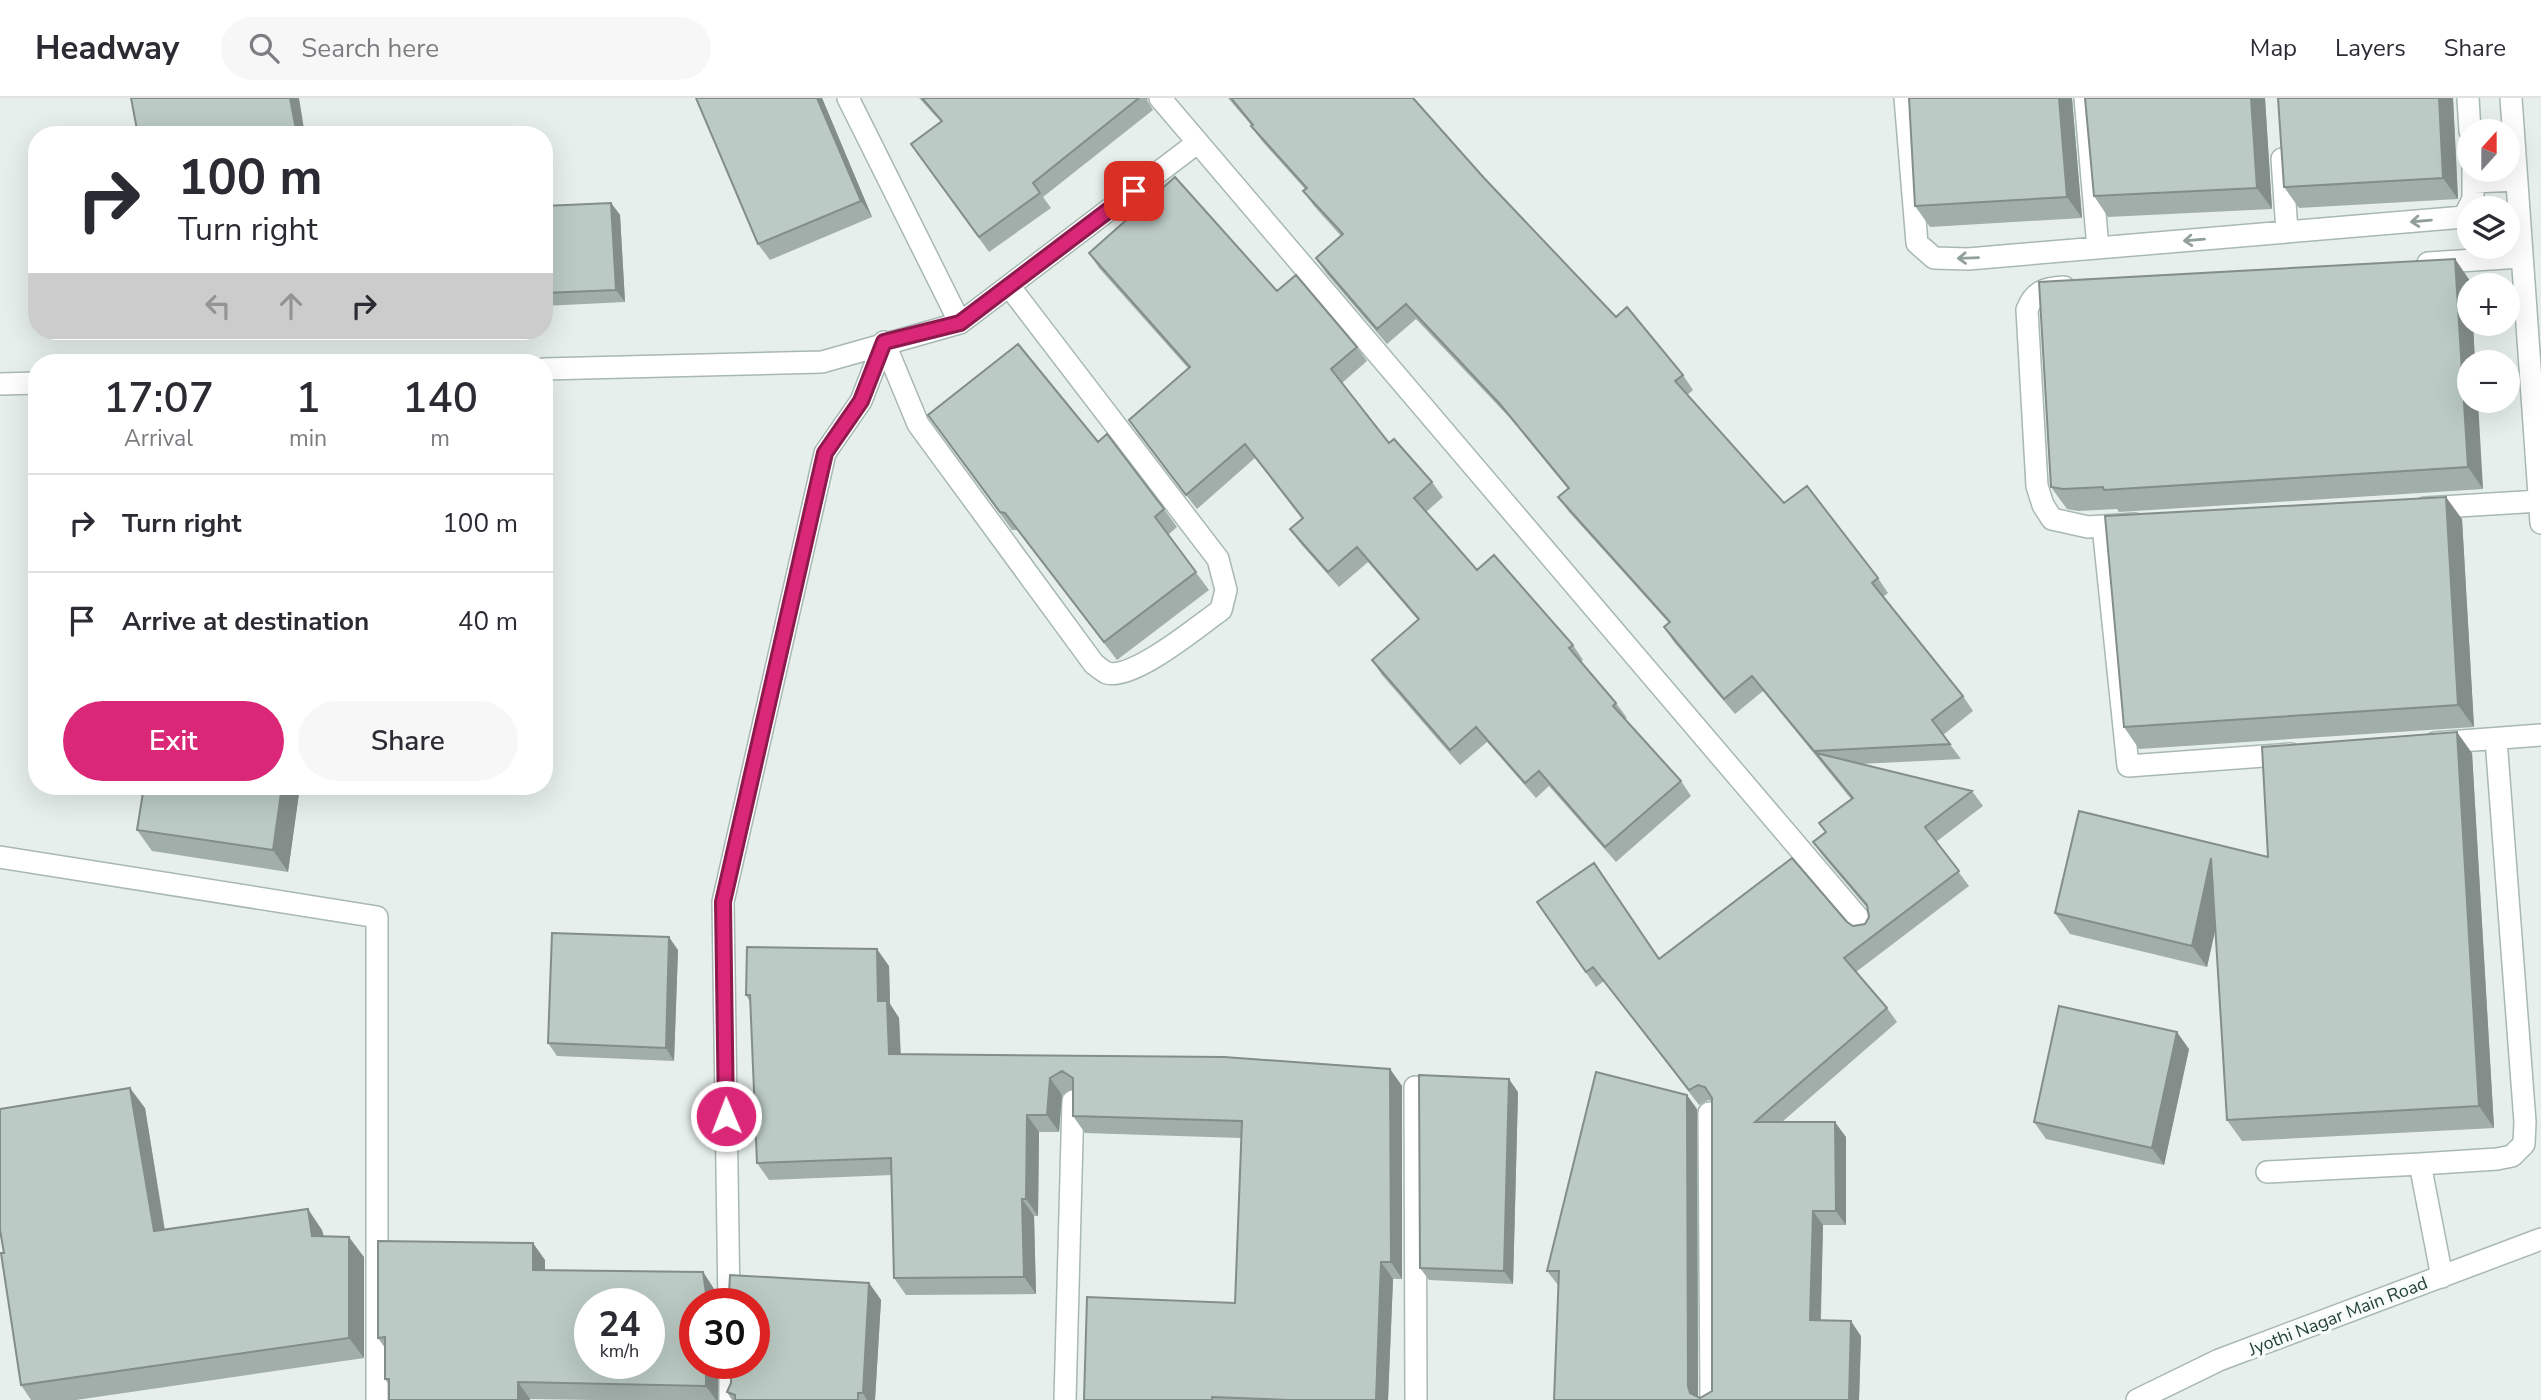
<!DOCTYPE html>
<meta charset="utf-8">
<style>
:root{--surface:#fff;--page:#f7f7f7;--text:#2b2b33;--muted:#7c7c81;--line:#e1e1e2;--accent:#db2777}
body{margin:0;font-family:"Nunito Sans",sans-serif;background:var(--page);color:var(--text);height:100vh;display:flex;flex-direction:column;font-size:26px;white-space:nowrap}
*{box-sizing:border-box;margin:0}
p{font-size:23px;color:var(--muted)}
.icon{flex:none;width:38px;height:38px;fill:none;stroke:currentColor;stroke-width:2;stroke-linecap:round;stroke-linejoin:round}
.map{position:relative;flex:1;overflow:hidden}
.sheet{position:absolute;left:28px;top:256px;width:525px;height:441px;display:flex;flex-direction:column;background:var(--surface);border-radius:28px;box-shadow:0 7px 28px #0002}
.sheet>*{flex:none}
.banner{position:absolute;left:28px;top:28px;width:525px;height:214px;border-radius:28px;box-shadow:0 7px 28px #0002;background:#fff;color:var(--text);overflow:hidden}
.needle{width:46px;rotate:21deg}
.buttons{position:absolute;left:2457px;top:21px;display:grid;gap:14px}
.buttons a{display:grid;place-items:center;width:63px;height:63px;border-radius:50%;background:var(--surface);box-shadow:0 7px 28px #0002;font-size:35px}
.speed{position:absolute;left:574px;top:1190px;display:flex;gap:14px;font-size:35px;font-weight:700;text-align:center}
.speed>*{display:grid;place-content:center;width:91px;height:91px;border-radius:50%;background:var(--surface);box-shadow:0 7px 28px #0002;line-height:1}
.speed small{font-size:18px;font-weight:400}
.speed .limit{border:10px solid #d22;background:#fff;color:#111}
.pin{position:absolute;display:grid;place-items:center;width:60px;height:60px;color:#fff;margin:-30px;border-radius:14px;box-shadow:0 4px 10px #0006}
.me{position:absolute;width:77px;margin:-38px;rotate:359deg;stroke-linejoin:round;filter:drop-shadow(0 0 5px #0008)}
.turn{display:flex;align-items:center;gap:24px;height:147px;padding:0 35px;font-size:32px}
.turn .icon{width:91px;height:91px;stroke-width:2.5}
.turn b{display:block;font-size:49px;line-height:60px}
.lanes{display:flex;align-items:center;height:66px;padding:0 35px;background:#0003;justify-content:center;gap:35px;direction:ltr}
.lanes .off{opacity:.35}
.eta{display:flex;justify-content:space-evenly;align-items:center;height:119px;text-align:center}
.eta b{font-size:42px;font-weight:600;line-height:49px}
.primary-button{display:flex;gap:14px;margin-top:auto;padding:14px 35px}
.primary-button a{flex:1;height:80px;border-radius:42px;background:var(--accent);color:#fff;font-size:28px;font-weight:600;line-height:80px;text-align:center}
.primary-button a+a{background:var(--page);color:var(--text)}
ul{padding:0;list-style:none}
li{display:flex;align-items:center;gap:21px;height:98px;padding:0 35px;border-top:2px solid var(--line)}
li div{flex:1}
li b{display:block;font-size:26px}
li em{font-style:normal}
header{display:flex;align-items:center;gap:42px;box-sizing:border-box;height:98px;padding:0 35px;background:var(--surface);border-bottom:2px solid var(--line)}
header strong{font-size:33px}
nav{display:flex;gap:38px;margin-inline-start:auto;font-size:24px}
.search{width:490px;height:63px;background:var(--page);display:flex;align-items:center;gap:18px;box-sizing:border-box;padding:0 24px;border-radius:38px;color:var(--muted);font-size:26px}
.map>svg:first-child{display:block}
</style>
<header>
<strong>Headway</strong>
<div class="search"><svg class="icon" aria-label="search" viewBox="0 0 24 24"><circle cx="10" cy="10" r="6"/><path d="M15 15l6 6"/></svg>Search here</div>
<nav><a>Map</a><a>Layers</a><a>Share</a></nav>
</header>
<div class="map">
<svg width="2541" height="1302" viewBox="0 0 2541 1302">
<rect width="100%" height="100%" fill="#e6efeb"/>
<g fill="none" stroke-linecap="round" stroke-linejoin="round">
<g stroke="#a8b8b2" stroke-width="24">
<path id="street" d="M 848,0 L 960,225
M 1160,0 L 1867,830
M 1905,0 L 1917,145 L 1934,160 L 1968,161 L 2464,119 L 2473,101 L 2473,72
M 2085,0 L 2098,150
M 2468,0 L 2470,33
M 2511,0 L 2541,425
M 2282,61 L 2287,134
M 2474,84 L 2516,82
M 2428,165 L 2521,159
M 2064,189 C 2045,190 2034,193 2027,212 L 2037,388 L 2043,407 L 2052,421 L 2088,429 L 2135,426
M 884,244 L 918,326 L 1094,566 C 1097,568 1103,573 1107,575 C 1134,582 1198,528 1221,512 L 1226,492 L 1218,461 L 1009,188
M 544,271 L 822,264 L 960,225 L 1197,45
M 0,286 L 37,285
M 2425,410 L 2540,403
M 2103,428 L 2128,668 L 2291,656
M 2435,645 L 2541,637
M 0,759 L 377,819 L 377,1302
M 1415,989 L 1416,1302
M 1709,1015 L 1711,1302
M 2267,1074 L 2420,1066
M 2442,1179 L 2420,1066 L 2497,1061 L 2512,1058 L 2524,1046 L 2525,1024 L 2496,641
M 729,1206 L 723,804 L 825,355 L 861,303 L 884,244
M 730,1265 L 730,1302
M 1065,1302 L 1073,1003
M 2137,1302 L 2219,1262 L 2541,1141"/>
</g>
<use href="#street" stroke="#fff" stroke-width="21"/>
</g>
<path fill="#a1aea9" d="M 696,0 L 822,0 L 872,119 L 770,162 L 758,146 Z
M 919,0 L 1148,0 L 1147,2 L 1153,12 L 1043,99 L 1051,110 L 989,154 L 911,46 L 941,24 Z
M 1228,0 L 1413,0 L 1484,80 L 1616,219 L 1683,277 L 1693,292 L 1687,297 L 1784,405 L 1878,480 L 1888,495 L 1883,499 L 1963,598 L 1973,613 L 1943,637 L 1961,661 L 1860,666 L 1972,693 L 1983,708 L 1936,744 L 1969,788 L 1856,874 L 1887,910 L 1897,924 L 1782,1024 L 1846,1039 L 1846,1127 L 1823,1127 L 1821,1222 L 1861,1238 L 1859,1302 L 1554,1302 L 1558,1187 L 1547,1173 L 1697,1011 L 1698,1299 L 1700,1300 L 1712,1293 L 1712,1003 L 1708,1002 L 1699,1007 L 1604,883 L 1596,889 L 1537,804 L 1659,861 L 1847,824 L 1853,828 L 1865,826 L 1869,819 L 1868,811 L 1823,758 L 1813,744 L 1826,734 L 1851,701 L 1763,593 L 1735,616 L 1674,544 L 1664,529 L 1669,525 L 1569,414 L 1558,399 L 1568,391 L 1510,320 L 1416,221 L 1387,246 L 1326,175 L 1316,160 L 1341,138 L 1314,108 L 1303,93 L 1305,91 L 1262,43 L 1251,28 L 1252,28 Z
M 1909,0 L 2072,0 L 2082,120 L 1930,129 L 1915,108 Z
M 2453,0 L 2458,101 L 2299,110 L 2284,89 Z
M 2265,1 L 2272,111 L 2108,119 L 2094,98 Z
M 611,105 L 620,117 L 625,204 L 544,208 L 544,108 Z
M 1089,155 L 1277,193 L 1357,249 L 1367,263 L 1342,285 L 1389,345 L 1432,384 L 1443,399 L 1426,414 L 1477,472 L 1573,547 L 1583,562 L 1581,564 L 1616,605 L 1627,620 L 1625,621 L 1681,683 L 1691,698 L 1616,764 L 1549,688 L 1536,700 L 1487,644 L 1460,667 L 1382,577 L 1372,562 L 1418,522 L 1368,464 L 1339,489 L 1301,446 L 1290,431 L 1302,421 L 1255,360 L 1197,411 L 1139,337 L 1129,322 L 1188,270 L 1099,170 Z
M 2455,161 L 2470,183 L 2471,187 L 2469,187 L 2469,226 L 2473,226 L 2475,264 L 2469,264 L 2483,391 L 2119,414 L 2117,411 L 2078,413 L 2067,411 L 2051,389 Z
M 941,335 L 1098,344 L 1164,411 L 1177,429 L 1168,437 L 1209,492 L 1117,562 L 1017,432 L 1012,432 Z
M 2462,421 L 2474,629 L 2139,651 L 2124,629 Z
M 2472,655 L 2494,1030 L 2242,1043 L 2227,1022 L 2216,830 L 2207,869 L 2070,836 L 2055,815 L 2268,759 Z
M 300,688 L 288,774 L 152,753 L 137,732 Z
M 678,852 L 674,963 L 557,958 L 548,945 Z
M 889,868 L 890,906 L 899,920 L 901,956 L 1390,971 L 1402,988 L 1402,1181 L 1393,1181 L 1388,1302 L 1084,1302 L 1235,1205 L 1241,1040 L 1085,1035 L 1073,1018 L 1073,991 L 1062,997 L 1059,1034 L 1039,1034 L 1038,1118 L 1034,1118 L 1036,1196 L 906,1197 L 894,1180 L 892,1077 L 769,1082 L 757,1065 L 750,904 L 746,897 Z
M 2189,951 L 2164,1067 L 2046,1041 L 2034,1024 Z
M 1518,994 L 1513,1186 L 1429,1182 L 1420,1170 Z
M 145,1010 L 165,1132 L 322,1132 L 324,1138 L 364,1159 L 364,1260 L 76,1302 L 31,1302 L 21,1287 L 4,1155 Z
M 545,1162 L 545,1172 L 703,1174 L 714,1191 L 716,1202 L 869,1185 L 881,1202 L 875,1302 L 732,1302 L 727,1294 L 754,1265 L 695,1206 L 695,1265 L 718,1265 L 718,1302 L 593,1302 L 530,1301 L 389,1287 L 385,1281 L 385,1250 L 378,1240 Z"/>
<path fill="#838d89" d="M 290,0 L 299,0 L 305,37 L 297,37 Z
M 817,0 L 822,0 L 872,119 L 861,103 Z
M 2059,0 L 2072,0 L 2082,120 L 2067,99 Z
M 2251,0 L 2265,0 L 2272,111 L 2257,90 Z
M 2439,0 L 2453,0 L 2458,101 L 2443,80 Z
M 611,105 L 620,117 L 625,204 L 616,192 Z
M 2455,161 L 2470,183 L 2471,187 L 2469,187 L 2469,226 L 2473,226 L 2475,264 L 2469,264 L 2469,303 L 2478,303 L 2483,391 L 2468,369 Z
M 2446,399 L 2462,421 L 2474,629 L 2458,607 Z
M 2457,634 L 2472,655 L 2494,1030 L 2479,1008 Z
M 282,688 L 300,688 L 288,774 L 273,752 Z
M 2211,760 L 2226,781 L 2207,869 L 2192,848 Z
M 669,839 L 678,852 L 674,963 L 666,950 Z
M 877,851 L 889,868 L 890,906 L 899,920 L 901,973 L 889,956 L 878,903 Z
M 2177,934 L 2189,951 L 2164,1067 L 2152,1050 Z
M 1390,971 L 1402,988 L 1402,1181 L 1391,1164 Z
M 1050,980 L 1062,997 L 1059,1034 L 1047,1017 Z
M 1509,981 L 1518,994 L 1513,1186 L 1504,1173 Z
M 130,990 L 145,1010 L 168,1154 L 154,1133 Z
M 1687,997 L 1697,1011 L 1698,1302 L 1690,1295 L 1688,1288 Z
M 1027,1017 L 1039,1034 L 1038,1118 L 1026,1101 Z
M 1835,1024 L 1846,1039 L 1846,1127 L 1836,1113 Z
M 1022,1101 L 1034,1118 L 1036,1196 L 1024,1179 Z
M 308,1111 L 322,1132 L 327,1159 L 312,1138 Z
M 1813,1113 L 1823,1127 L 1820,1236 L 1810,1222 Z
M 349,1139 L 364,1159 L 364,1260 L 349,1240 Z
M 533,1145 L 545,1162 L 545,1189 L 533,1172 Z
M 1381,1164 L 1393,1181 L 1388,1302 L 1376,1302 Z
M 703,1174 L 714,1191 L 717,1206 L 706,1195 Z
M 869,1185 L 881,1202 L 875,1302 L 867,1302 L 863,1295 Z
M 1851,1223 L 1861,1238 L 1859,1302 L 1849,1302 Z
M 706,1265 L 718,1265 L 718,1302 L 716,1302 L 706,1288 Z
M 518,1284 L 530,1301 L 530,1302 L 518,1302 Z"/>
<path fill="#bbcac4" stroke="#838d89" stroke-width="2" fill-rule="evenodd" d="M 131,0 L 290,0 L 297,37 L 138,37 Z
M 696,0 L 817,0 L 861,103 L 758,146 Z
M 922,0 L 1139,0 L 1033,85 L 1040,95 L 979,139 L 911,46 L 942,23 Z
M 1231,0 L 1413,0 L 1484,80 L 1616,219 L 1627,209 L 1683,277 L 1675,283 L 1784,405 L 1807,388 L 1878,480 L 1872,485 L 1963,598 L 1932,622 L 1950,646 L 1814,653 L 1752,578 L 1724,601 L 1664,529 L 1670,524 L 1558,399 L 1569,390 L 1499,305 L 1406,206 L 1377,231 L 1316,160 L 1343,136 L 1303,93 L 1307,90 L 1251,28 L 1253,27 Z
M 1909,0 L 2059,0 L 2067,99 L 1915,108 Z
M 2085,0 L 2251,0 L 2257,90 L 2094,98 Z
M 2278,0 L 2439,0 L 2443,80 L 2284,89 Z
M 1175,79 L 1277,193 L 1296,177 L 1357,249 L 1331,271 L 1389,345 L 1394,341 L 1432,384 L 1414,400 L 1477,472 L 1494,457 L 1573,547 L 1569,550 L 1616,605 L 1613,608 L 1681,683 L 1605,749 L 1539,673 L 1525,685 L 1476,629 L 1450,652 L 1372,562 L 1419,521 L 1357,449 L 1328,474 L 1290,431 L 1303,420 L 1245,346 L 1186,397 L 1129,322 L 1190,269 L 1089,155 Z
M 611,105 L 616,192 L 544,195 L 544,108 Z
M 2455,161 L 2468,369 L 2104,392 L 2103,389 L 2063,391 L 2051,389 L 2039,184 Z
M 1018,246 L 1098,344 L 1107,336 L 1164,411 L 1155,419 L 1196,474 L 1104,544 L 1005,415 L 1000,414 L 928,317 Z
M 2446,399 L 2458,607 L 2124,629 L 2105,418 Z
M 2457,634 L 2479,1008 L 2227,1022 L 2211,760 L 2192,848 L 2055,815 L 2079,713 L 2268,759 L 2262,649 Z
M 1816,655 L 1972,693 L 1925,729 L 1959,773 L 1844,860 L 1887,910 L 1755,1024 L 1835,1024 L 1836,1113 L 1813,1113 L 1810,1222 L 1851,1223 L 1849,1302 L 1554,1302 L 1559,1173 L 1547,1173 L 1596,974 L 1687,997 L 1688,1288 L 1690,1295 L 1700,1300 L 1712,1293 L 1712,1000 L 1705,989 L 1698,987 L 1689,992 L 1593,869 L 1586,874 L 1537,804 L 1594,765 L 1659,861 L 1792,760 L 1847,824 L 1853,828 L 1865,826 L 1869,819 L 1867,807 L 1813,744 L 1826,734 L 1819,725 L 1853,700 Z
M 144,688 L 282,688 L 273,752 L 137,732 Z
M 552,835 L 669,839 L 666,950 L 548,945 Z
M 747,849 L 877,851 L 878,903 L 887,903 L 889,956 L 1224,959 L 1390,971 L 1391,1164 L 1381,1164 L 1376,1302 L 1289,1302 L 1212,1299 L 1212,1302 L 1084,1302 L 1087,1199 L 1235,1205 L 1242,1023 L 1073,1018 L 1073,980 L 1062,973 L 1050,980 L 1047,1017 L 1027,1017 L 1026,1101 L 1022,1101 L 1024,1179 L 894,1180 L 891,1060 L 757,1065 L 750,897 L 746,897 Z
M 2059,908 L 2177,934 L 2152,1050 L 2034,1024 Z
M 1419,977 L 1509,981 L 1504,1173 L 1420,1170 Z
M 130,990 L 154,1133 L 308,1111 L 312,1138 L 349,1139 L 349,1240 L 21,1287 L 1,1155 L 4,1155 L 0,1132 L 0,1011 Z
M 378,1143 L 533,1145 L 533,1172 L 703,1174 L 706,1195 L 717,1202 L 729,1195 L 730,1177 L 869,1185 L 863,1295 L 858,1295 L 858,1302 L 735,1302 L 735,1297 L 727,1294 L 731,1285 L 731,1265 L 754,1265 L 754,1206 L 695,1206 L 695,1265 L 706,1265 L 706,1288 L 518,1284 L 518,1302 L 389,1302 L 389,1281 L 385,1281 L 385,1239 L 378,1240 ZM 590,1206 L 649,1206 L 649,1265 L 590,1265 Z"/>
<defs><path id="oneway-shaft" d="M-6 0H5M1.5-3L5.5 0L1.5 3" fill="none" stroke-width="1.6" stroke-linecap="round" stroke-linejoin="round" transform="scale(1.75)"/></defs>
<g stroke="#92a09c">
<use href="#oneway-shaft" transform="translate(2421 123) rotate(175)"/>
<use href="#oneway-shaft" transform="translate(2194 142) rotate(175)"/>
<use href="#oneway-shaft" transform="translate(1968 160) rotate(178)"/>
</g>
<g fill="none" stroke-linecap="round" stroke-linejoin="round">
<g stroke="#8e194d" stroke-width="18">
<path id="route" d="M 726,1018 L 723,804 L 825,355 L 861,303 L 884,244 L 960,225 L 1134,93"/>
</g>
<use href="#route" stroke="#db2777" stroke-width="12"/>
</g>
<g text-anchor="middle" stroke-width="7" stroke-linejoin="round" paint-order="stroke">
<g font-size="18" fill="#24423a" stroke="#f7fbf9">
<text transform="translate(2338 1218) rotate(-21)" y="6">Jyothi Nagar Main Road</text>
</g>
</g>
</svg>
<div class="buttons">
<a><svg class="needle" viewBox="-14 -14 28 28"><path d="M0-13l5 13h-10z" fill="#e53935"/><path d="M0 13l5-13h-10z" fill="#7c7c81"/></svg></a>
<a><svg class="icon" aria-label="layers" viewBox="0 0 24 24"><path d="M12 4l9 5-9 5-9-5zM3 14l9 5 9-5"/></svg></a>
<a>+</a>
<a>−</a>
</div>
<div class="speed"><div>24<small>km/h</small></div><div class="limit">30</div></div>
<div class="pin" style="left:1134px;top:93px;background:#d93025"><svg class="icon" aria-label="arrive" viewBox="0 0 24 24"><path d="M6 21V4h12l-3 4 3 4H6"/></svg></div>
<svg class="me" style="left:726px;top:1018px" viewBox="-20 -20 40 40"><circle r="17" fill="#db2777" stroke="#fff" stroke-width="3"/><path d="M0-11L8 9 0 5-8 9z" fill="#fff"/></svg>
<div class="banner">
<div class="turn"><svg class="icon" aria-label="right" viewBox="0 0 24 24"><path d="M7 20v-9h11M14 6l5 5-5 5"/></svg><div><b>100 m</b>Turn right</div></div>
<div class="lanes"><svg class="icon off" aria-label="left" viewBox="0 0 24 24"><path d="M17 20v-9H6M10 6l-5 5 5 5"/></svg><svg class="icon off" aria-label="ahead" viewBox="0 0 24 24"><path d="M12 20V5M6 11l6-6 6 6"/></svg><svg class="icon" aria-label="right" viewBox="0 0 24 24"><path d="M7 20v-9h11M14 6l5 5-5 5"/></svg></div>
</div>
<section class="sheet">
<div class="eta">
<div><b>17:07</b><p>Arrival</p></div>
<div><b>1</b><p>min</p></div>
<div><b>140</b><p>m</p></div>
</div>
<ul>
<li><svg class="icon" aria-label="right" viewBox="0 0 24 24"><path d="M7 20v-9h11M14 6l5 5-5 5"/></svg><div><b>Turn right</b></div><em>100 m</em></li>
<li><svg class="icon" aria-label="arrive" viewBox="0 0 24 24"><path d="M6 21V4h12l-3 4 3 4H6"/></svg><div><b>Arrive at destination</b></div><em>40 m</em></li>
</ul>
<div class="primary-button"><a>Exit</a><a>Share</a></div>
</section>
</div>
